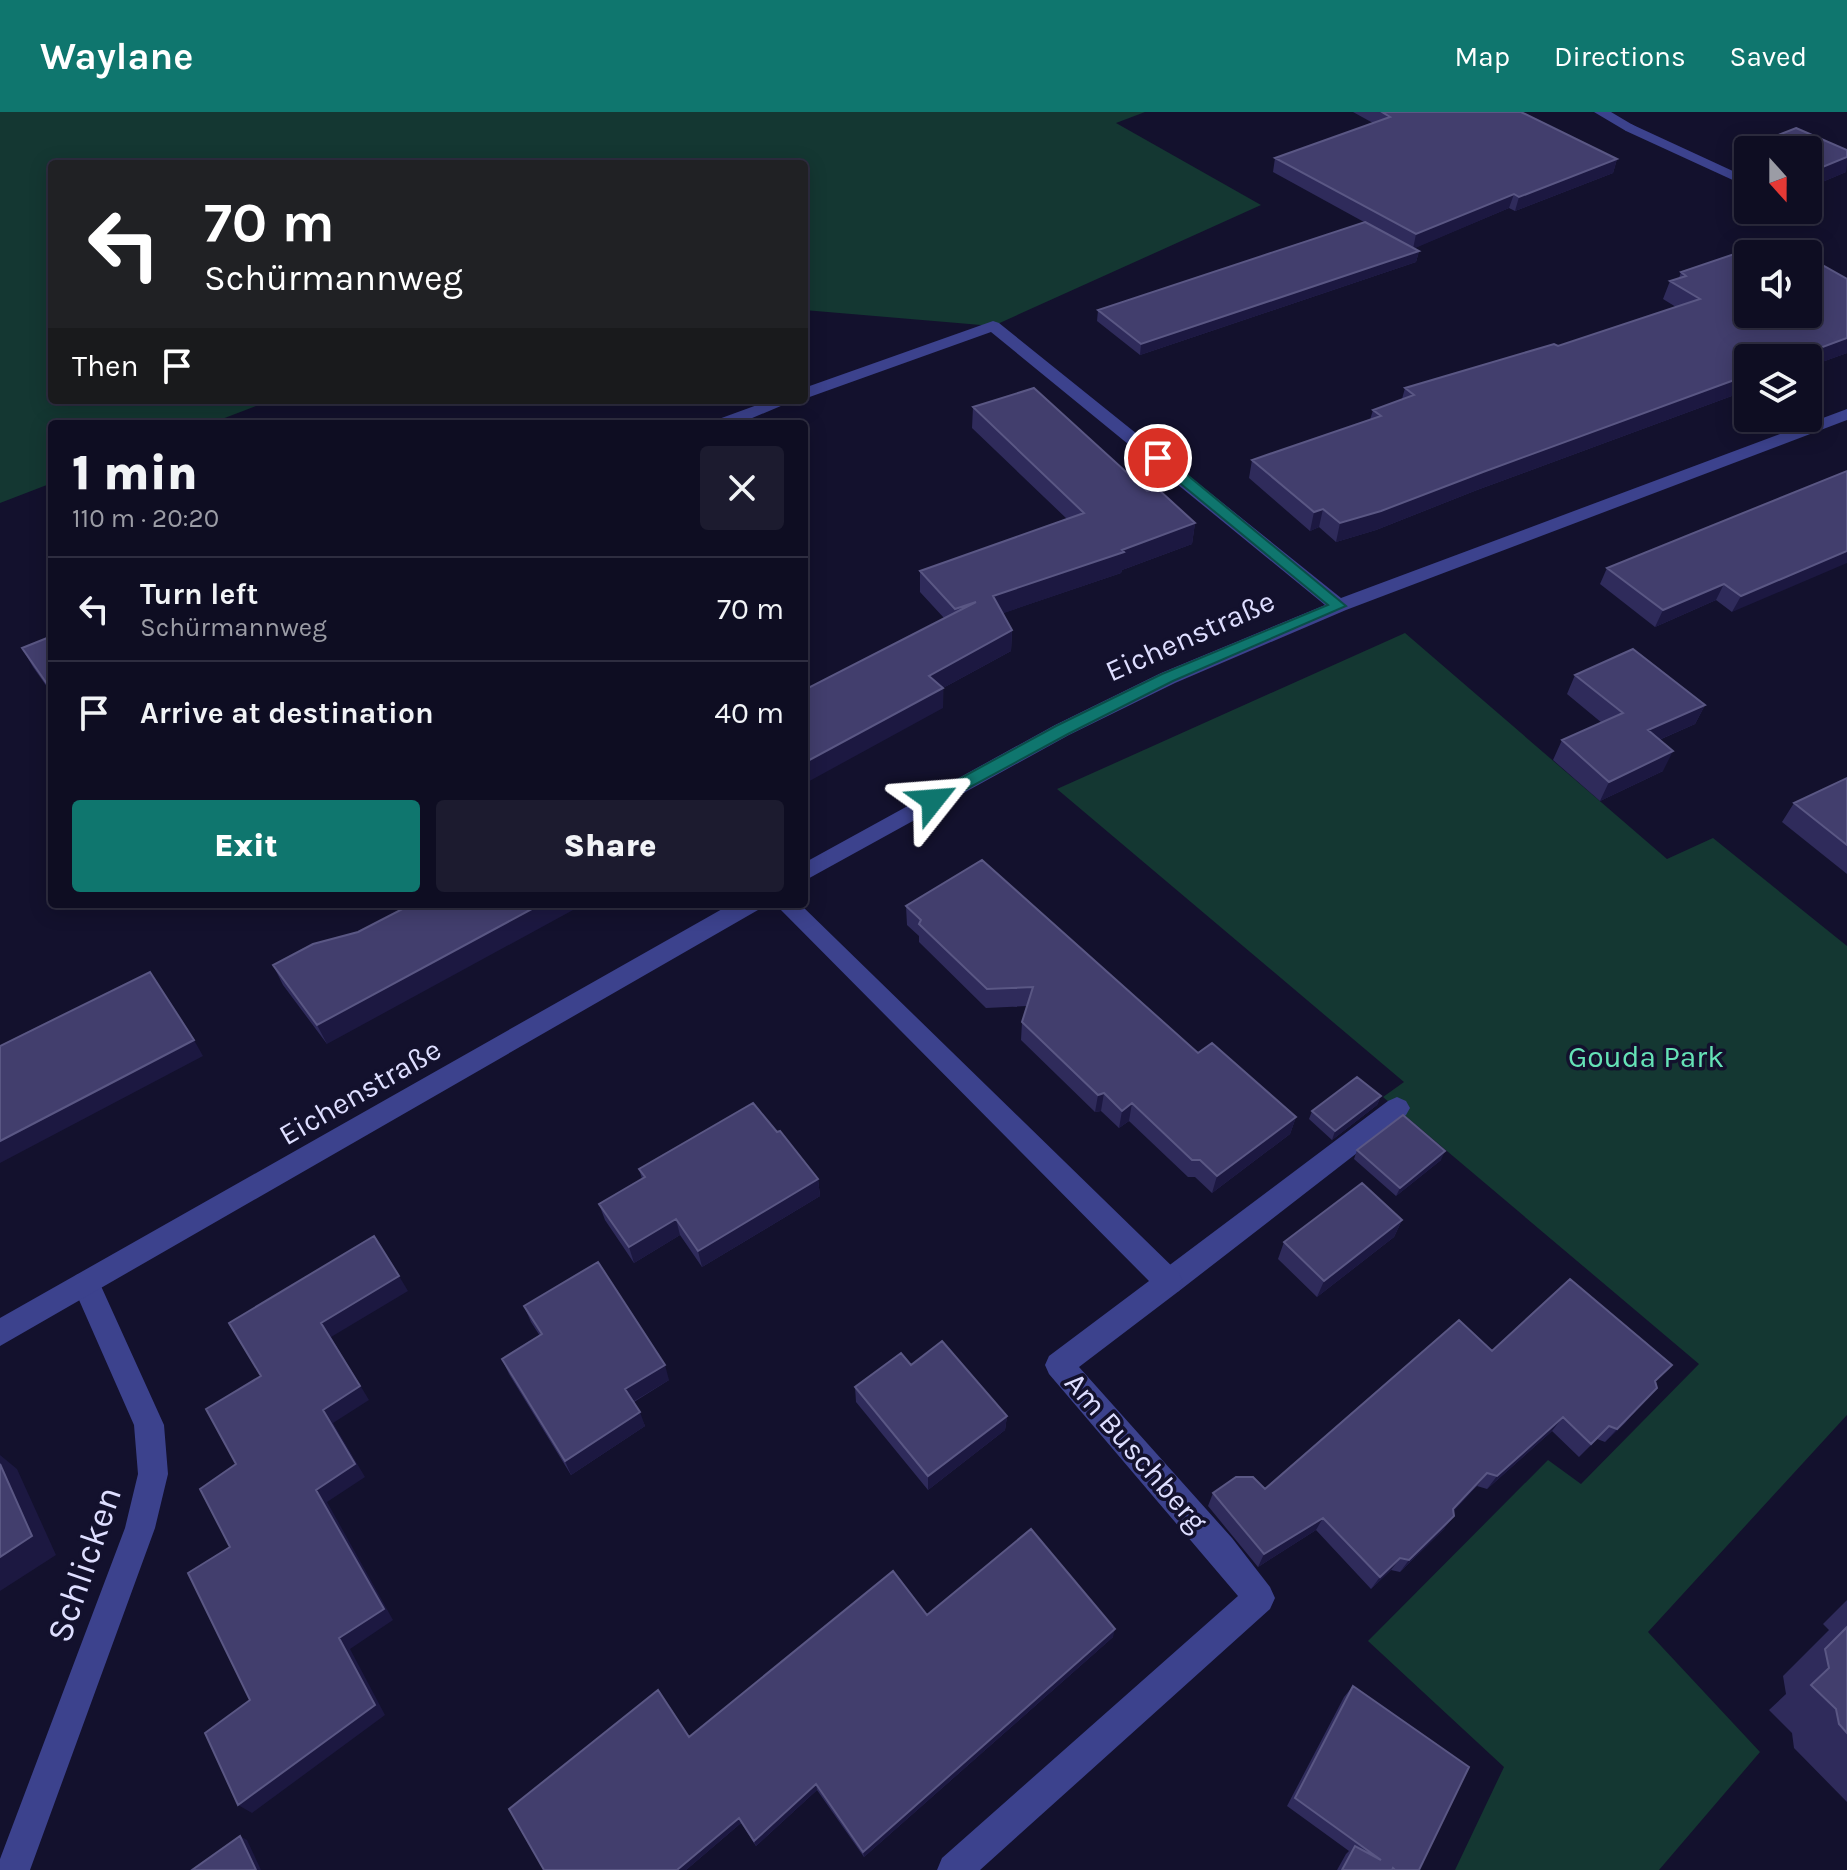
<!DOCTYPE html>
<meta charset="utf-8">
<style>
:root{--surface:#0e0d22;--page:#1c1b2f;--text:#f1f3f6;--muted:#9b9ca5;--line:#2e2d40;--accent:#0f766e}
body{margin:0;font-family:Karla,sans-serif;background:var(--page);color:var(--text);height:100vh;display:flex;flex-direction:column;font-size:30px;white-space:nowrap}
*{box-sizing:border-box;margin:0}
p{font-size:26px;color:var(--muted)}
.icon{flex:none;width:44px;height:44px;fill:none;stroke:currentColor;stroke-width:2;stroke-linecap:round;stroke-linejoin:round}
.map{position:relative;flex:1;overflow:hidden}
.sheet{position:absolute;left:48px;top:308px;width:760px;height:488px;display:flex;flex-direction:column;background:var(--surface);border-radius:8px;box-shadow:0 4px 20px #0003,0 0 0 2px var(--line)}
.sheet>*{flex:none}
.top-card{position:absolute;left:48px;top:48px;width:760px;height:244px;border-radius:8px;box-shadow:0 4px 20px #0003,0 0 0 2px var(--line);background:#202124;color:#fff;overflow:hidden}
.needle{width:52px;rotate:159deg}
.controls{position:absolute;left:1734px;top:24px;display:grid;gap:16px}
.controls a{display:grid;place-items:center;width:88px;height:88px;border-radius:8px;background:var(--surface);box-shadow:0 4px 20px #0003,0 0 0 2px var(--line);font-size:40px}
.pin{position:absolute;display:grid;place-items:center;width:68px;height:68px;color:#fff;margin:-34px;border:4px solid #fff;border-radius:50%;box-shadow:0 2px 8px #0007}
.me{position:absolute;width:88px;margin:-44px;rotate:62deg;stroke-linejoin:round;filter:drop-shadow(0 0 6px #0008)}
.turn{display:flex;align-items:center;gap:28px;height:168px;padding:0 24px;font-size:36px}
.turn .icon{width:104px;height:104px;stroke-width:2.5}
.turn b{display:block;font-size:56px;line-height:68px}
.then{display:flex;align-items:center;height:76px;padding:0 24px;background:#0003;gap:16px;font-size:30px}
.round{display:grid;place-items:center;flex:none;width:84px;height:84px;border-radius:8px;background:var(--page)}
.headline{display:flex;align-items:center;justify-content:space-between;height:136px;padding:0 24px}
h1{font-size:48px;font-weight:800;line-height:60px}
.cta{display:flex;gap:16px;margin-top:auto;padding:16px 24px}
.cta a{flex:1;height:92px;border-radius:8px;background:var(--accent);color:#fff;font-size:32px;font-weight:800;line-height:92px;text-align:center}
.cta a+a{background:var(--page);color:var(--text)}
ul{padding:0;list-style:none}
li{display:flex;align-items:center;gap:24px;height:104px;padding:0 24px;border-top:2px solid var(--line)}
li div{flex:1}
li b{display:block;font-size:30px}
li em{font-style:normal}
header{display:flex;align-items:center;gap:48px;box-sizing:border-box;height:112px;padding:0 40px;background:var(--accent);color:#fff}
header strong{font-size:38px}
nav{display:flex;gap:44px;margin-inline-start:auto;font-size:28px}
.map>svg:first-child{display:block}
</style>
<header>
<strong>Waylane</strong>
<nav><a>Map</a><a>Directions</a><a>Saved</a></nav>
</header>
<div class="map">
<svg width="1847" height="1758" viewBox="0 0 1847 1758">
<rect width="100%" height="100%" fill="#13112d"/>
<path fill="#143732" d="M 0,0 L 1145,0 L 1116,11 L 1261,93 L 993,214 L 804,198 L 804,52 L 52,52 L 52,288 L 272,288 L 209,312 L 52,312 L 52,371 L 0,391 Z
M 1405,521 L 1667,747 L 1713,726 L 1847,834 L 1847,1303 L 1648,1520 L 1760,1640 L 1659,1758 L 1455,1758 L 1504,1655 L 1368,1529 L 1548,1348 L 1581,1372 L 1699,1252 L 1383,985 L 1404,970 L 1057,677 Z"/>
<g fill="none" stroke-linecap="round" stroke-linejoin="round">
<path fill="#3c428d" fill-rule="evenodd" d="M 1631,12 L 1748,66 L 1748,75 L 1626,19 L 1624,16 Z
M 1397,985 L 1406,989 L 1410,996 L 1406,1003 L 1179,1179 L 1169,1182 L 1159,1179 L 1155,1170 L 1159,1161 L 1388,989 Z
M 86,1160 L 96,1163 L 164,1313 L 168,1362 L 155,1416 L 30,1758 L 0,1758 L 0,1747 L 125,1416 L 138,1362 L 134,1313 L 72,1172 L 76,1163 Z"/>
<path fill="#3c428d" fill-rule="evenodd" d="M 1594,0 L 1611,0 L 1638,16 L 1626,19 Z
M 993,209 L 999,211 L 1341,486 L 1847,297 L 1847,308 L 1346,498 L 1175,571 L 1069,623 L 804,769 L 804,751 L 1055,613 L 1161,561 L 1325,493 L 991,220 L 804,287 L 804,276 Z
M 771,288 L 795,288 L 738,312 L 713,312 L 716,308 Z
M 731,792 L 761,792 L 758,798 L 0,1234 L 0,1206 Z
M 775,792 L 800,792 L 1179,1161 L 1183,1170 L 1179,1179 L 1079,1255 L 1232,1426 L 1270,1475 L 1275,1486 L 1270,1497 L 980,1758 L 937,1758 L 942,1746 L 1238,1484 L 1049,1262 L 1045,1253 L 1049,1244 L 1149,1169 Z"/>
</g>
<path fill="#2f2b5b" d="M 1353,0 L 1521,0 L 1617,47 L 1613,61 L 1515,99 L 1509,96 L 1414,136 L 1419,139 L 1416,150 L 1140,243 L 1097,209 L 1098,198 L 1364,110 L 1273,60 L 1275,46 L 1373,11 Z
M 1796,16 L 1847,38 L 1846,60 L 1808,76 L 1808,38 L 1748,38 L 1748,63 L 1734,56 L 1741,38 Z
M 1681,160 L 1847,167 L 1847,241 L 1808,255 L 1748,246 L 1748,278 L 1477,378 L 1376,418 L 1336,430 L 1319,415 L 1310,419 L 1249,366 L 1252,348 L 1370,308 L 1373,298 L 1402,287 L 1405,276 L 1558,234 L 1676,195 L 1663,187 L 1670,169 L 1679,166 Z
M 973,295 L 1147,379 L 1195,411 L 1192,432 L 1122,458 L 1121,461 L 1003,501 L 1012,518 L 1011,539 L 943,576 L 943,596 L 944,506 L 920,480 L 920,459 L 1067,407 L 972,316 Z
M 1847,359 L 1732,500 L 1716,488 L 1655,515 L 1600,472 L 1607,456 Z
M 52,524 L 52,582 L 33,555 L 22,536 Z
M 1575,563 L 1705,593 L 1695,612 L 1659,628 L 1663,659 L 1600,689 L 1553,648 L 1562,628 L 1602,611 L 1567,582 Z
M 1847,666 L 1847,762 L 1782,710 L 1794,691 Z
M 906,794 L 1198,941 L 1296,1005 L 1290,1022 L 1212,1081 L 1195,1065 L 1188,1065 L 1129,1009 L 1119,1016 L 1101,999 L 1095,1000 L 1021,928 L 1022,910 L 1027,894 L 986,896 L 919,830 L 919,824 L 907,813 Z
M 313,832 L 327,932 L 283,873 L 273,853 Z
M 1381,984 L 1377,993 L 1332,1028 L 1309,1007 L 1312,999 Z
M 777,1020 L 818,1067 L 820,1084 L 702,1155 L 680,1123 L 634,1151 L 605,1108 L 599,1092 L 642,1067 L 639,1057 Z
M 1357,1038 L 1441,1048 L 1396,1084 L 1354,1047 Z
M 1402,1108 L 1394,1125 L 1317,1185 L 1278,1147 L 1284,1130 Z
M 524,1194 L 669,1268 L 634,1290 L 645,1314 L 571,1363 L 509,1262 L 502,1247 L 540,1224 L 531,1210 Z
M 1492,1239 L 1656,1271 L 1625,1311 L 1605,1330 L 1597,1327 L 1579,1345 L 1552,1319 L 1487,1377 L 1477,1374 L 1453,1399 L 1444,1417 L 1400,1460 L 1391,1458 L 1371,1477 L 1316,1418 L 1258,1455 L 1208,1394 L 1213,1381 L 1265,1377 Z
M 911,1253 L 1007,1304 L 1005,1318 L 928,1378 L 856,1290 L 855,1275 Z
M 1847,1488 L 1847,1690 L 1794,1636 L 1792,1621 L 1769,1598 L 1786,1582 L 1783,1564 L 1829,1518 L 1823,1512 Z
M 927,1503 L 1113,1525 L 864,1745 L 817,1678 L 756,1734 L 741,1711 L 686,1758 L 544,1758 L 689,1625 Z
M 1353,1574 L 1419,1758 L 1337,1758 L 1346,1742 L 1349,1739 L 1287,1694 L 1344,1585 Z"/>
<path fill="#1c1841" d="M 1847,45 L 1846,60 L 1808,76 L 1808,61 Z
M 1617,47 L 1613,61 L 1515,99 L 1519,85 Z
M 1514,82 L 1509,96 L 1413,137 L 1416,122 Z
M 1419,139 L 1416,150 L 1140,243 L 1141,232 Z
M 1847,226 L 1847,241 L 1808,255 L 1808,246 L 1793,246 Z
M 1748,263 L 1748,278 L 1477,378 L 1376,418 L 1336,430 L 1340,411 Z
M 1323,397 L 1319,415 L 1310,419 L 1314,400 Z
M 1195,411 L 1192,432 L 1122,458 L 1121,461 L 992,505 L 993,484 Z
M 1847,439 L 1847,451 L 1732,500 L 1741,484 Z
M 1724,472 L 1716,488 L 1655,515 L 1663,498 Z
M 1012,518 L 1011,539 L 943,576 L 943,596 L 804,672 L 804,651 L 929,564 Z
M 1705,593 L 1695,612 L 1638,637 L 1648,618 Z
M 1673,639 L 1663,659 L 1600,689 L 1609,670 Z
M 541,792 L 584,792 L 327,932 L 317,913 Z
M 194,928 L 203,944 L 0,1051 L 0,1029 Z
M 1104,981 L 1101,999 L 1095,1000 L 1098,983 Z
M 1381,984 L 1377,993 L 1332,1028 L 1335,1019 Z
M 1132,991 L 1129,1009 L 1119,1016 L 1122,999 Z
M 1296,1005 L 1290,1022 L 1212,1081 L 1217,1064 Z
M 1445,1039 L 1441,1048 L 1396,1084 L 1400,1076 Z
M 818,1067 L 820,1084 L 702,1155 L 698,1139 Z
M 676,1107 L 680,1123 L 634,1151 L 629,1135 Z
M 1402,1108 L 1394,1125 L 1317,1185 L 1324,1169 Z
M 399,1164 L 408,1179 L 331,1225 L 369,1288 L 333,1311 L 365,1365 L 327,1390 L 393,1508 L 350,1537 L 385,1603 L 252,1701 L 238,1693 L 339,1526 L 316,1378 L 323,1298 L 321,1211 Z
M 665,1253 L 669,1268 L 631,1291 L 625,1277 Z
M 1657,1276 L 1625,1311 L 1605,1330 L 1617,1317 Z
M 640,1300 L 645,1314 L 571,1363 L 565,1349 Z
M 1007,1304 L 1005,1318 L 928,1378 L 928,1364 Z
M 1563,1305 L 1552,1319 L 1487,1377 L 1497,1364 Z
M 0,1343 L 17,1357 L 56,1443 L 0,1479 Z
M 1487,1361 L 1477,1374 L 1444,1410 L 1453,1397 Z
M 1454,1404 L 1444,1417 L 1400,1460 L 1409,1448 Z
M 1323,1406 L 1316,1418 L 1258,1455 L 1264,1442 Z
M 1400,1446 L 1391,1458 L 1371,1477 L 1380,1465 Z
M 1115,1517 L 1113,1525 L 864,1745 L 863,1740 Z
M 816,1672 L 817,1678 L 756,1734 L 754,1729 Z
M 739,1706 L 741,1711 L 686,1758 L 677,1758 Z
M 240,1724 L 247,1728 L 261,1758 L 256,1758 Z"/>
<path fill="#423e6d" stroke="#5a5784" stroke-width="2" d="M 1382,0 L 1521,0 L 1617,47 L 1519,85 L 1514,82 L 1416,122 L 1275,46 L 1390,5 Z
M 1796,16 L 1847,38 L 1847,45 L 1808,61 L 1808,38 L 1748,38 L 1748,41 L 1741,38 Z
M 1365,110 L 1419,139 L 1141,232 L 1098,198 Z
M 1776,128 L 1802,142 L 1748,142 L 1748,202 L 1808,202 L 1808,145 L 1847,167 L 1847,226 L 1793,246 L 1748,246 L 1748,263 L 1483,360 L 1381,399 L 1340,411 L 1323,397 L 1314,400 L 1252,348 L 1381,304 L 1373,298 L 1414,283 L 1405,276 L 1554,232 L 1558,234 L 1700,187 L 1670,169 L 1686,164 L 1681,160 Z
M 1034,276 L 1147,379 L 1157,376 L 1195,411 L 1122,438 L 1124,440 L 993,484 L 1012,518 L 929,564 L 943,576 L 804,651 L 804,578 L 976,490 L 955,497 L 920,459 L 1084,401 L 973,295 Z
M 1847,359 L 1847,439 L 1741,484 L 1724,472 L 1663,498 L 1607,456 Z
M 52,524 L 52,579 L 22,536 Z
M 1633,537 L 1705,593 L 1648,618 L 1673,639 L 1609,670 L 1562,628 L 1623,601 L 1575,563 Z
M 1847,666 L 1847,733 L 1794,691 Z
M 982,748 L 1198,941 L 1212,931 L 1296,1005 L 1217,1064 L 1200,1048 L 1192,1048 L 1132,991 L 1122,999 L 1104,981 L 1098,983 L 1022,910 L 1033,875 L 987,877 L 919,812 L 921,808 L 906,794 Z
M 412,792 L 541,792 L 317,913 L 273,853 L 313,832 L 358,820 Z
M 150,860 L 194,928 L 0,1029 L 0,934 Z
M 1357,965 L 1381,984 L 1335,1019 L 1312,999 Z
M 753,991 L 777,1020 L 780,1019 L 818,1067 L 698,1139 L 676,1107 L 629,1135 L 599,1092 L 645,1065 L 639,1057 Z
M 1403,1003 L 1445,1039 L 1400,1076 L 1357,1038 Z
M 1362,1071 L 1402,1108 L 1324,1169 L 1284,1130 Z
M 374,1124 L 399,1164 L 321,1211 L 360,1274 L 323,1298 L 355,1352 L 316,1378 L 384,1497 L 339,1526 L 375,1593 L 238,1693 L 205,1621 L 250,1588 L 188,1461 L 230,1435 L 200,1377 L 236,1352 L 206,1297 L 261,1264 L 229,1211 Z
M 598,1150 L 665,1253 L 625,1277 L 640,1300 L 565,1349 L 502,1247 L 542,1222 L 524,1194 Z
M 1570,1167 L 1672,1253 L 1655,1269 L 1657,1276 L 1617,1317 L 1609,1314 L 1591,1332 L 1563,1305 L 1497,1364 L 1487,1361 L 1453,1397 L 1454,1404 L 1409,1448 L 1400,1446 L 1380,1465 L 1323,1406 L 1264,1442 L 1213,1381 L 1236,1365 L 1253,1365 L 1265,1377 L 1459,1208 L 1492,1239 Z
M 942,1229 L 1007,1304 L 928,1364 L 855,1275 L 901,1241 L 911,1253 Z
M 0,1352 L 32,1424 L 0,1445 Z
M 1031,1417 L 1115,1517 L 863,1740 L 816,1672 L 754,1729 L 739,1706 L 677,1758 L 544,1758 L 509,1697 L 658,1578 L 689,1625 L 893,1459 L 927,1503 Z
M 1847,1515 L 1847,1621 L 1839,1612 L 1836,1597 L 1811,1573 L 1829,1556 L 1825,1537 Z
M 1353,1574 L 1469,1655 L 1419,1758 L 1395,1758 L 1393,1756 L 1392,1758 L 1342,1758 L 1355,1734 L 1381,1748 L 1295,1686 Z
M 240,1724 L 256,1758 L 192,1758 Z"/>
<path fill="#0f766e" stroke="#0a4d48" stroke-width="2" d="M 1153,343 L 1163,343 L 1346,494 L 1173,569 L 1068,622 L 939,692 L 928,692 L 925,688 L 928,684 L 1056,614 L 1162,562 L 1328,493 L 1153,349 Z"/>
<g text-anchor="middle" stroke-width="7" stroke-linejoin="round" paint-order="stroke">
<g font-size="30" fill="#dedeff" stroke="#13112d">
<text transform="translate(1190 524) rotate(-24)" y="10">Eichenstraße</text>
<text transform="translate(360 980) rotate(-30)" y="10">Eichenstraße</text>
<text transform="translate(1136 1340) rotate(49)" y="10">Am Buschberg</text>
</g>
<g font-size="30" fill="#65e3b6" stroke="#13112d">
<text x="1646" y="955">Gouda Park</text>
</g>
<g font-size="36" fill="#dedeff" stroke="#13112d">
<text transform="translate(83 1452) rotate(-71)" y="13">Schlicken</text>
</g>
</g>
</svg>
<div class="controls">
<a><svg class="needle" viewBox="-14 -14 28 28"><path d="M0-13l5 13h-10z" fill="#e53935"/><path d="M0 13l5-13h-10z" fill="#9b9ca5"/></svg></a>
<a><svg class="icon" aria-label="sound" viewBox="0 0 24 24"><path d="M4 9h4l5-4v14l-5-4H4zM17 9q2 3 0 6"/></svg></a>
<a><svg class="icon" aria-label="layers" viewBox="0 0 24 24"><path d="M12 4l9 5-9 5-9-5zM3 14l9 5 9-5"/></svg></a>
</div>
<div class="pin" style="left:1158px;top:346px;background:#d93025"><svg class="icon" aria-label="arrive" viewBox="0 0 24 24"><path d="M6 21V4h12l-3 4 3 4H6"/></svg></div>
<svg class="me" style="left:933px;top:688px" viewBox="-20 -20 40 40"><path d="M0-17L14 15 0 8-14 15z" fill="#0f766e" stroke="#fff" stroke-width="4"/></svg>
<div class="top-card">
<div class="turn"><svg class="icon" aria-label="left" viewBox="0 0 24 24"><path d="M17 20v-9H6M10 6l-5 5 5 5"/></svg><div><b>70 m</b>Schürmannweg</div></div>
<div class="then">Then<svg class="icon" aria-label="arrive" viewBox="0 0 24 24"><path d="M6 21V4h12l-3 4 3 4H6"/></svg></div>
</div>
<section class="sheet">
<div class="headline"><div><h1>1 min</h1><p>110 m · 20:20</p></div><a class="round"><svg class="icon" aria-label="close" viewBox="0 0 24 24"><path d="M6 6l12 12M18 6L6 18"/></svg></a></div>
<ul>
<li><svg class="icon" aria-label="left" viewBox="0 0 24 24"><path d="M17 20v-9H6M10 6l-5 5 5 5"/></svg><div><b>Turn left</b><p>Schürmannweg</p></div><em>70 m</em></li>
<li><svg class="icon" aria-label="arrive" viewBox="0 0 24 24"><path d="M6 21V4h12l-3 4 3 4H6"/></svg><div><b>Arrive at destination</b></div><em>40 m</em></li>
</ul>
<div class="cta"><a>Exit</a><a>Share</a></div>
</section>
</div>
